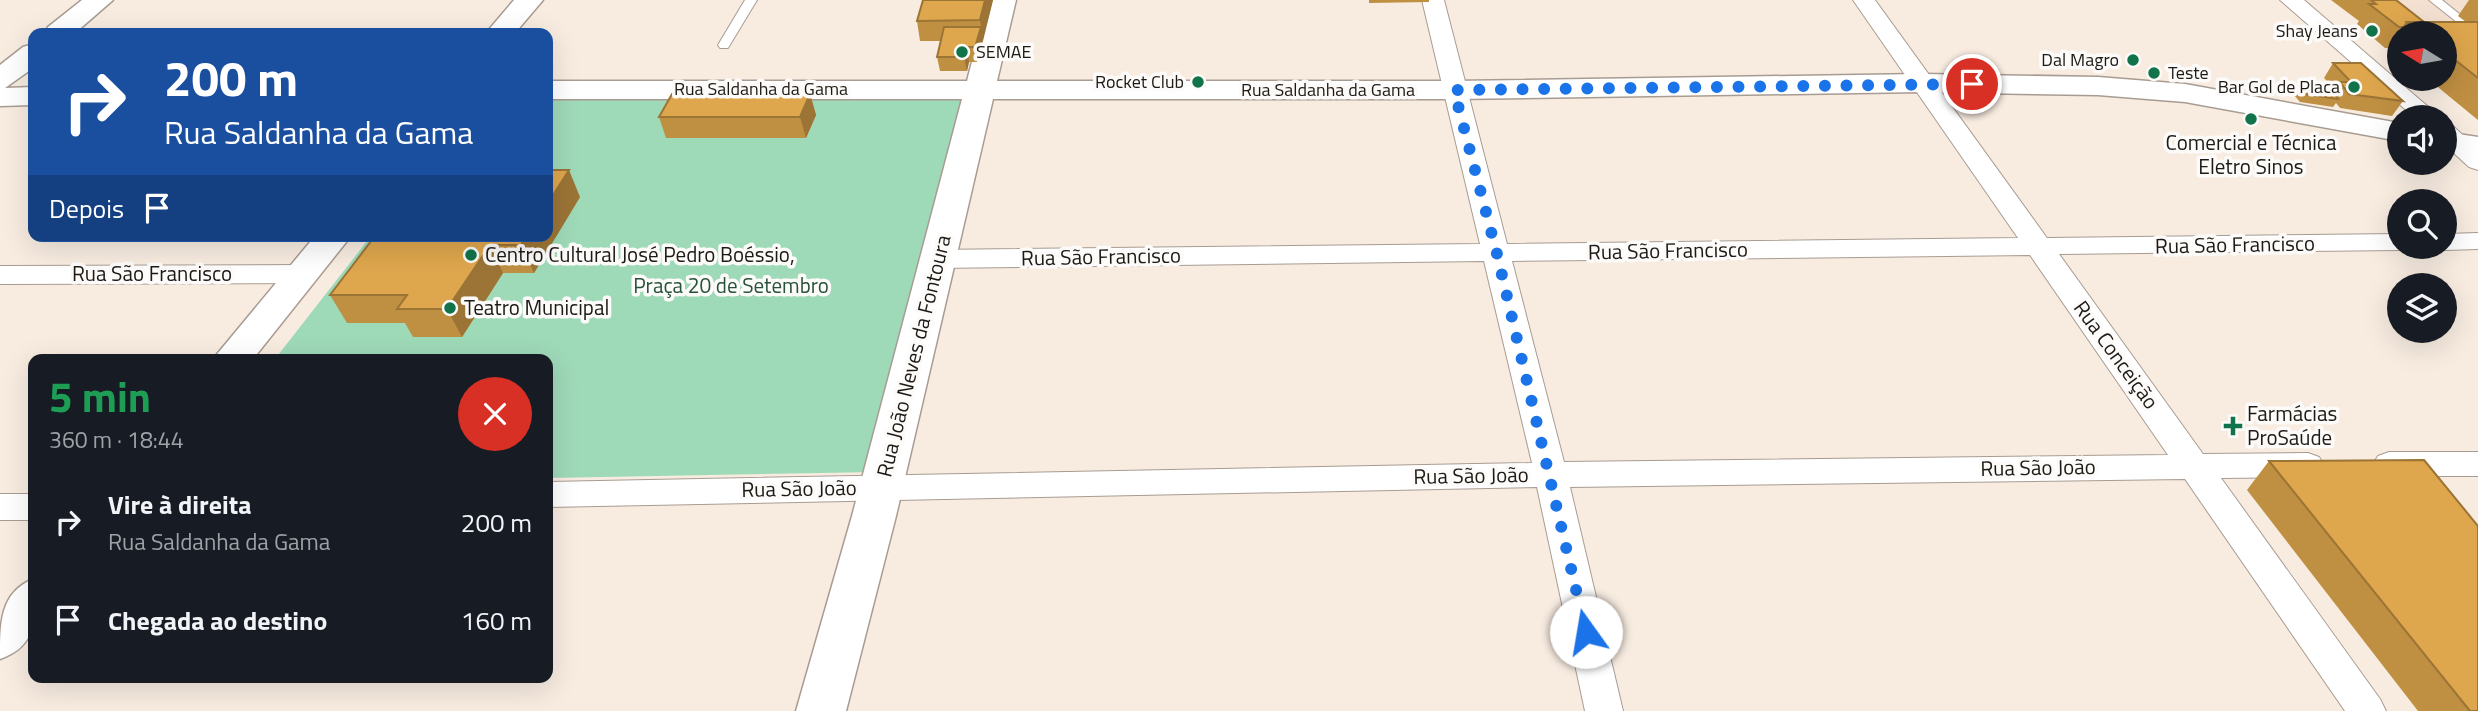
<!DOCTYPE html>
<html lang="pt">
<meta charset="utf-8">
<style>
:root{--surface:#171b24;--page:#20242c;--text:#f1f3f6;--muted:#9ea1a6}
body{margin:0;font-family:"Titillium Web",sans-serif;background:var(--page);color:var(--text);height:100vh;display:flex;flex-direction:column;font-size:26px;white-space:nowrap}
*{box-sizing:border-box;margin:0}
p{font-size:23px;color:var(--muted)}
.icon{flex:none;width:38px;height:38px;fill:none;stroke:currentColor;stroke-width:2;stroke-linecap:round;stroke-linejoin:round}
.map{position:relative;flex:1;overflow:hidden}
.details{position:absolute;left:28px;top:354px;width:525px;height:329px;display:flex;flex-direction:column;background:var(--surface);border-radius:14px;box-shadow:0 7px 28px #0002}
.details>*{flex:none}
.banner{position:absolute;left:28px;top:28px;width:525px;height:214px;border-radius:14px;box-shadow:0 7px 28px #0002;background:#1a4fa0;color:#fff;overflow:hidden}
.needle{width:46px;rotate:281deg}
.tools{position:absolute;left:2387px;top:21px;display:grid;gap:14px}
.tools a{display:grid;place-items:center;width:70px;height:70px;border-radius:50%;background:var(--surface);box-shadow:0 7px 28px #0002;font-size:35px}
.pin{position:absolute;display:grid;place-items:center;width:60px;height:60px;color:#fff;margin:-30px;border:4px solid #fff;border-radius:50%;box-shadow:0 2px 7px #0007}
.me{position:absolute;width:77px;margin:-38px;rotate:347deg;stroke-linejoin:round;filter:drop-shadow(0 0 5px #0008)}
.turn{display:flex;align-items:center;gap:24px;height:147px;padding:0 21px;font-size:32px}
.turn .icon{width:91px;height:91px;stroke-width:2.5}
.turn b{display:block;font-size:49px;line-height:60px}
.then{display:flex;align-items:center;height:66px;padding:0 21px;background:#0003;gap:14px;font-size:26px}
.round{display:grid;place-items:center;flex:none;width:74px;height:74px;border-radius:37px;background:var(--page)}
.head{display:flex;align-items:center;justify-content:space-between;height:119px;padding:0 21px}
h1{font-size:42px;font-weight:700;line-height:52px;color:#1e9e55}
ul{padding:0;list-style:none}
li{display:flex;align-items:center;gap:21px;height:98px;padding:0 21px}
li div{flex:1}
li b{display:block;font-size:26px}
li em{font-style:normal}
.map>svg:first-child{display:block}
</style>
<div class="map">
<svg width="2478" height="711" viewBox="0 0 2478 711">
<rect width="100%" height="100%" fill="#f8ece1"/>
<path fill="#f3e0d1" d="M 2358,0 L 2478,0 L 2478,48 L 2445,33 L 2399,34 Z"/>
<path fill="#9ed9b8" d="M 975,95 L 878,472 L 548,478 L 548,359 L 275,359 L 371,236 L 548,236 L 548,98 Z"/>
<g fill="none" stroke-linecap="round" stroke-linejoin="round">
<g stroke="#a89c92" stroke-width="2">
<path id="lane" d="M 745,0 L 757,0 L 728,48 L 720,48 L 718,45 Z
M 2429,0 L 2442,0 L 2478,29 L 2478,39 Z"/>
</g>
<g stroke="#a89c92" stroke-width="2">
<path id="street" d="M 1422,0 L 1444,0 L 1507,244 L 2018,238 L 1853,0 L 1875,0 L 2047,238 L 2399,234 L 2399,247 L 2409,248 L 2399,250 L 2059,254 L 2203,454 L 2308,453 L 2319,457 L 2324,465 L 2319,473 L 2308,477 L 2221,478 L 2380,699 L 2386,711 L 2345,711 L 2185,479 L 1570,487 L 1623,711 L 1585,711 L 1537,487 L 548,507 L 548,482 L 1532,463 L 1484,261 L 936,268 L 926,265 L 922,259 L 926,253 L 936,250 L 1480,244 ZM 2030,255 L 2168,455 L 1564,462 L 1512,261 Z
M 2280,0 L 2304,0 L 2440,117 L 2414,117 Z
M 2445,125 L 2454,127 L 2478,149 L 2478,170 L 2469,167 L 2445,145 Z
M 2478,233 L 2478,249 L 2445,250 L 2435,247 L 2445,247 L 2445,234 Z
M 304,265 L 314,268 L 318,274 L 314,280 L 304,283 L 0,284 L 0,266 Z
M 2389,452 L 2478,452 L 2478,476 L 2389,476 L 2378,472 L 2373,464 L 2378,456 Z
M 0,494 L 33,494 L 33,520 L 0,520 Z"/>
</g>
<g stroke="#a89c92" stroke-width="3">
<path id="secondary" d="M 82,0 L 113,0 L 75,33 L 44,33 L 48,27 Z
M 514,0 L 543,0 L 515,33 L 486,33 Z
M 988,0 L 1016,0 L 997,81 L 1454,81 L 1922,74 L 2098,77 L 2185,84 L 2399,123 L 2399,141 L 2185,102 L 2098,95 L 1922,92 L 1454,99 L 993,99 L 896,516 L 846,711 L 796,711 L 852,516 L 962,99 L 548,99 L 548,81 L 967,81 Z
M 33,44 L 33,68 L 5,88 L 33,87 L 33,105 L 0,106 L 0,65 L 23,47 Z
M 2445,132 L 2478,137 L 2478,157 L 2445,152 Z
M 315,236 L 351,236 L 253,359 L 213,359 Z
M 33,579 C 35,615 40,645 0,659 C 0,622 0,593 33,579 Z"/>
</g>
<use href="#lane" fill="#fff" fill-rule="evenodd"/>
<use href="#street" fill="#fff" fill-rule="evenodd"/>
<use href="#secondary" fill="#fff" fill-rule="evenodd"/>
</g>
<path fill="#bf8f42" d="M 993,0 L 977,62 L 969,62 L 967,71 L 940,71 L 937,57 L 941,41 L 920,41 L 917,21 Z
M 1369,0 L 1429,0 L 1429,2 L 1369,3 Z
M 2331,0 L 2396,0 L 2424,22 L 2466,22 L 2458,16 L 2469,0 L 2478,0 L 2478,120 L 2428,79 L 2445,79 L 2445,33 L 2399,33 L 2399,55 L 2390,48 L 2385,48 L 2357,24 L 2359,21 Z
M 2333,63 L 2403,101 L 2392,116 L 2340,108 L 2336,103 L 2333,107 L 2300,102 L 2294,95 L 2299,88 L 2333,92 L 2335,89 L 2324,78 Z
M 810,94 L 816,115 L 806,138 L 666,138 L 659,117 Z
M 580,197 L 534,273 L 503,273 L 462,337 L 413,337 L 405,323 L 347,323 L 330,295 Z
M 2269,461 L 2478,711 L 2418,711 L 2247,490 Z"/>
<path fill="#9b7436" d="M 985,0 L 993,0 L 983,41 L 980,20 Z
M 981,27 L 983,41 L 977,62 L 975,47 Z
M 967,47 L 969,62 L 967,71 L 964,57 Z
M 810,94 L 816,115 L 806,138 L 800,117 Z
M 569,170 L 580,197 L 534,273 L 521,245 L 526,236 L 548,236 L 548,203 Z
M 490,245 L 503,273 L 462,337 L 447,309 Z"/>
<path fill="#dea64d" stroke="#9b7436" stroke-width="2" d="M 923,0 L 985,0 L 980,20 L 917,21 Z
M 2371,0 L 2396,0 L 2424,22 L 2407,22 L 2404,27 L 2399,27 L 2369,4 L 2376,4 Z
M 2407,22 L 2478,22 L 2478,78 L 2445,52 L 2445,33 L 2421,33 Z
M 944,27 L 981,27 L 975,47 L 967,47 L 964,57 L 937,57 Z
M 2333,63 L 2361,63 L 2403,101 L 2349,94 L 2340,82 L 2351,82 Z
M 2330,87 L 2338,99 L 2305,94 L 2299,88 Z
M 672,94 L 810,94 L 800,117 L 659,117 Z
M 548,170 L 569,170 L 548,203 Z
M 375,236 L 526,236 L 521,245 L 490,245 L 447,309 L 397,309 L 407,295 L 330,295 Z
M 2424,460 L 2478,526 L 2478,711 L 2470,711 L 2269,461 Z"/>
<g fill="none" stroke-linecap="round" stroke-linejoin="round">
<path stroke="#1a73e8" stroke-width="12" stroke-dasharray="0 21.6" d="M 1586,632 L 1497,254 L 1454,90 L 1972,84"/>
</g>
<g fill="#11734a" stroke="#fdfbf9" stroke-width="2.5">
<circle cx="2372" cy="31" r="7"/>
<circle cx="962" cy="52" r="7"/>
<circle cx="2133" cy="60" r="7"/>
<circle cx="2154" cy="73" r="7"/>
<circle cx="1198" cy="82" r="7"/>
<circle cx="2354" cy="87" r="7"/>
<circle cx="2251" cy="119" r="7"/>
<circle cx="471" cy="255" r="7"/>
<circle cx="450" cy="308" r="7"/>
<path d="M2229.5 415.5h7v7h7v7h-7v7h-7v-7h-7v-7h7z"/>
</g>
<g text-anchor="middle" stroke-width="7" stroke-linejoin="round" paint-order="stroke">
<g font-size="18" fill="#1d1915" stroke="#fdfbf9" text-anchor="end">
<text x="2358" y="37">Shay Jeans</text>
<text x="976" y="58" text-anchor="start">SEMAE</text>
<text x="2119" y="66">Dal Magro</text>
<text x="2168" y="79" text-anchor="start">Teste</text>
<text x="1184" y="88">Rocket Club</text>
<text x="2340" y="93">Bar Gol de Placa</text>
</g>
<g font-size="18" fill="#1d1915" stroke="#fdfbf9">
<text x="761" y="95">Rua Saldanha da Gama</text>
<text x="1328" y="96">Rua Saldanha da Gama</text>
</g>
<g font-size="21" fill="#1d1915" stroke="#fdfbf9" text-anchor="start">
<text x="2251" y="150" text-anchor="middle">Comercial e Técnica<tspan x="2251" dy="24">Eletro Sinos</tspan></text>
<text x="485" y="262">Centro Cultural José Pedro Boéssio,</text>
<text x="464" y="315">Teatro Municipal</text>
<text x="2247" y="421">Farmácias<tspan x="2247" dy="24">ProSaúde</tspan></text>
</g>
<g font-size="21" fill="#1d1915" stroke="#fdfbf9">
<text transform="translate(2235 245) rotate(-1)" y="7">Rua São Francisco</text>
<text transform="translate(1668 251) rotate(-1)" y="7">Rua São Francisco</text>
<text transform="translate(1101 257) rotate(-1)" y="7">Rua São Francisco</text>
<text x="152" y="281">Rua São Francisco</text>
<text transform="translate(2116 355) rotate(54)" y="7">Rua Conceição</text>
<text transform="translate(914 356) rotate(-76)" y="7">Rua João Neves da Fontoura</text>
<text transform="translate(2038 468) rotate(-1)" y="7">Rua São João</text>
<text transform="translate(1471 476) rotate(-1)" y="7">Rua São João</text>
<text transform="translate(799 489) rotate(-1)" y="7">Rua São João</text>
</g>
<g font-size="21" fill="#26513b" stroke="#fdfbf9">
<text x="731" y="293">Praça 20 de Setembro</text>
</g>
</g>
</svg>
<div class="tools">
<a><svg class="needle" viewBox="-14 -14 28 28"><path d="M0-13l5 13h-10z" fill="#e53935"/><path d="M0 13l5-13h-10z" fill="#9ea1a6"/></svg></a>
<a><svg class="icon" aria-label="sound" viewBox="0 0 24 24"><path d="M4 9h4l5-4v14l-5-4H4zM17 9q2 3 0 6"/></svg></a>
<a><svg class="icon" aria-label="search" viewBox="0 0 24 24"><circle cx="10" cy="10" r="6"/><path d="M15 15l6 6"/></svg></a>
<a><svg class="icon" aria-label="layers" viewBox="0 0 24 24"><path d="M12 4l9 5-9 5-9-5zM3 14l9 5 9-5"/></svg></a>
</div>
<div class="pin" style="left:1972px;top:84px;background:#d93025"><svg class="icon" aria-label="arrive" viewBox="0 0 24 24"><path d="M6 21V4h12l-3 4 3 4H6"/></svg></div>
<svg class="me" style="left:1586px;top:632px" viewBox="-20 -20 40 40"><circle r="19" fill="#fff"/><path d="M0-13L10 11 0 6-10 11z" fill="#1a73e8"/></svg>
<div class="banner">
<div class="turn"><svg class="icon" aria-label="right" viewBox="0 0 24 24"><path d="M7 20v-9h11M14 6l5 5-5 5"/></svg><div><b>200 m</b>Rua Saldanha da Gama</div></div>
<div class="then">Depois<svg class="icon" aria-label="arrive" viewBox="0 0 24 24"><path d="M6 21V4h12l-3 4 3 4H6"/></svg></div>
</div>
<section class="details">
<div class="head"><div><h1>5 min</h1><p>360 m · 18:44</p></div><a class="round" style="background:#d93025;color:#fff"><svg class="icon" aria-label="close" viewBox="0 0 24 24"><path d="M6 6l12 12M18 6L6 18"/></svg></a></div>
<ul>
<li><svg class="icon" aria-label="right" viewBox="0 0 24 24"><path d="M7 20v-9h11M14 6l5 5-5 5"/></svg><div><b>Vire à direita</b><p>Rua Saldanha da Gama</p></div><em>200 m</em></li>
<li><svg class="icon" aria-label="arrive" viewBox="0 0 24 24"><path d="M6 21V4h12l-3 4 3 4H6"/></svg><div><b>Chegada ao destino</b></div><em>160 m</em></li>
</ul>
</section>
</div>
